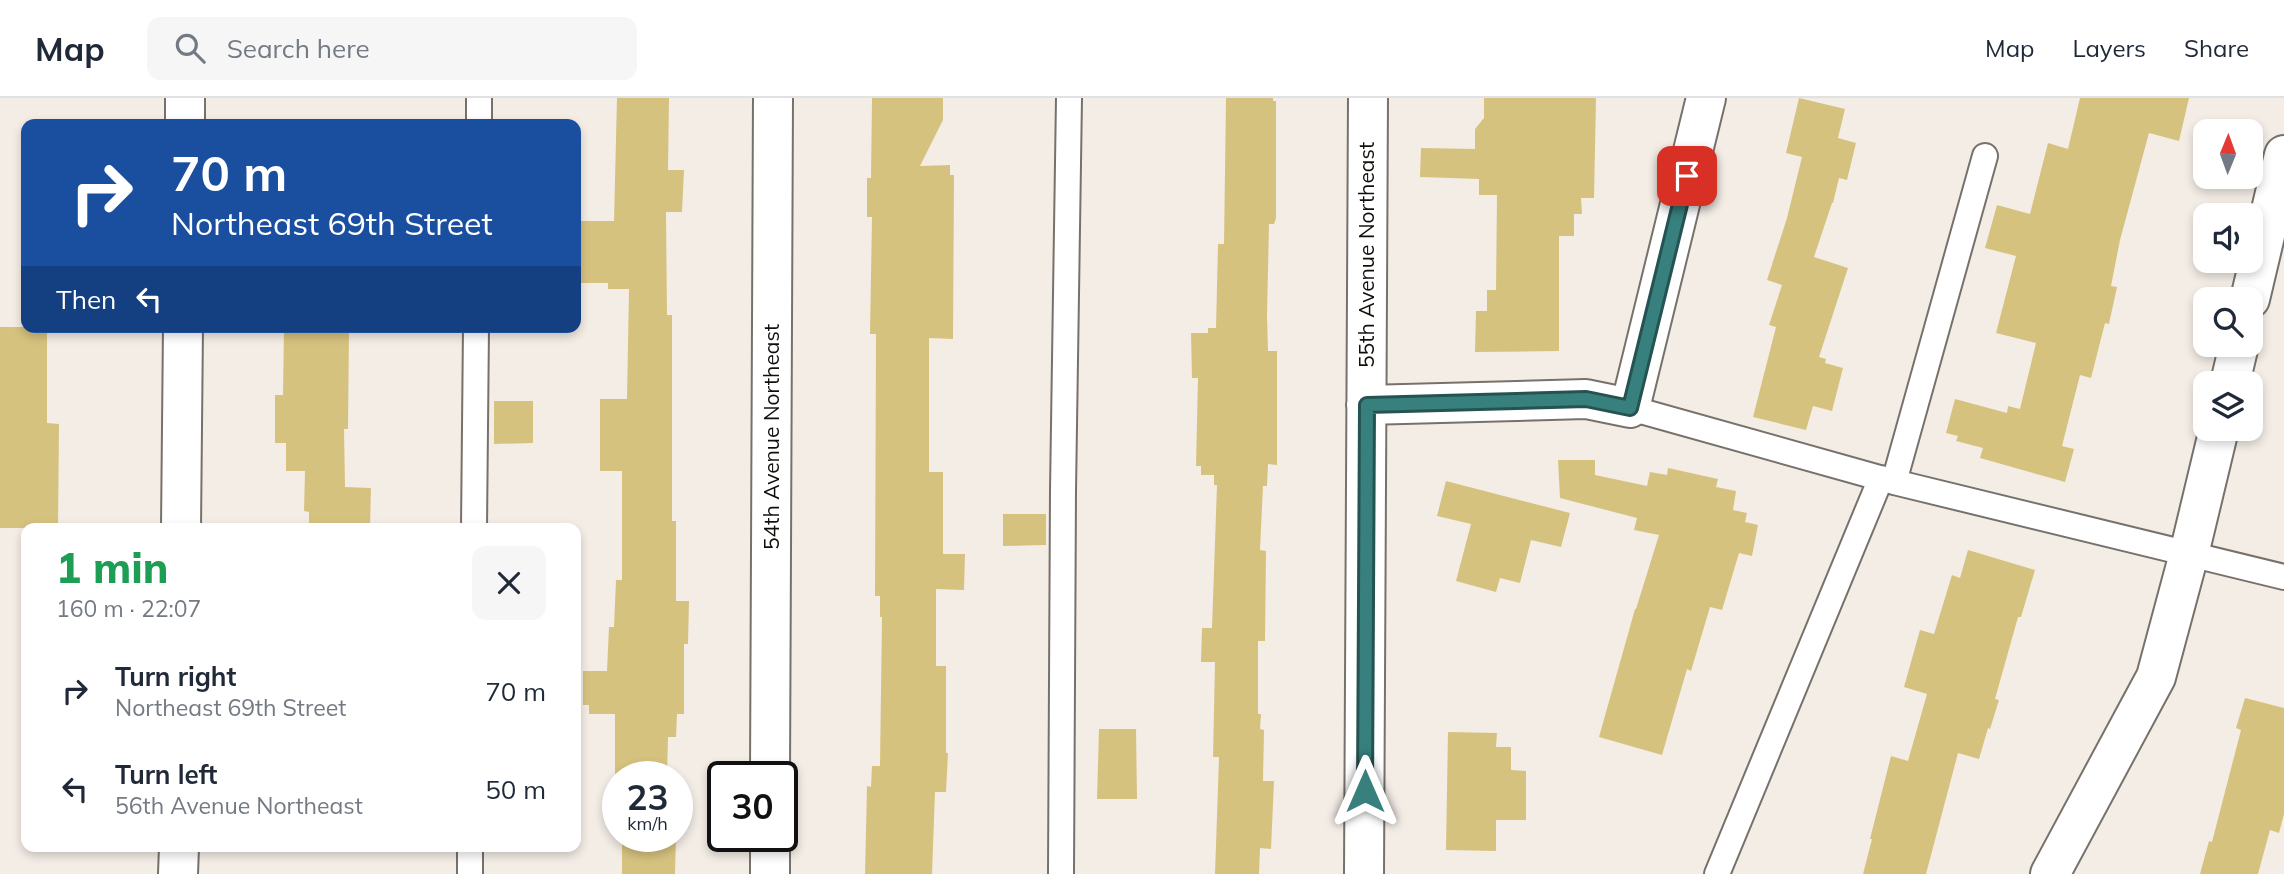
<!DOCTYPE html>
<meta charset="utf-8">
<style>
:root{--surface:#fff;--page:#f6f6f7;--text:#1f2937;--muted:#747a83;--line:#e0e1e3}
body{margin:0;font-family:Mulish,sans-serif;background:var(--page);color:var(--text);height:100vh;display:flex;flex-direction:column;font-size:26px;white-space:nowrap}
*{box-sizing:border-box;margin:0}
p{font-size:23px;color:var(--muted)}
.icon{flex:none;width:38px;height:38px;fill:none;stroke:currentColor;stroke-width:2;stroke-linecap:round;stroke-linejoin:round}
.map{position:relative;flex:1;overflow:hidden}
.details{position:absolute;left:21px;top:425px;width:560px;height:329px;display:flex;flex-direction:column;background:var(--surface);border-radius:14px;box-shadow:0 4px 10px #0003}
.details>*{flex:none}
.guide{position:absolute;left:21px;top:21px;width:560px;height:214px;border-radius:14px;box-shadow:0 4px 10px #0003;background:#1a4fa0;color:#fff;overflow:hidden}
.needle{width:46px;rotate:1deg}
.fabs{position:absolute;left:2193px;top:21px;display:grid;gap:14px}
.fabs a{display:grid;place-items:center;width:70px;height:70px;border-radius:14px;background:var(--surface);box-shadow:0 4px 10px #0003;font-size:35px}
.speed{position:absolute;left:602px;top:663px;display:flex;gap:14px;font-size:35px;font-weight:700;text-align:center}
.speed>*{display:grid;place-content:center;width:91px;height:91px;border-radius:50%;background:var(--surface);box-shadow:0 4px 10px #0003;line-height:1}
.speed small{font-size:18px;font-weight:400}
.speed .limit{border:4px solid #111;border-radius:10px;background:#fff;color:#111}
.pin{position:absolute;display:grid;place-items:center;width:60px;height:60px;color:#fff;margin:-30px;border-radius:14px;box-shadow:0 4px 10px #0006}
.me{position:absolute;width:77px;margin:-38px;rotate:0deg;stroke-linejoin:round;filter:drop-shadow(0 0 5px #0008)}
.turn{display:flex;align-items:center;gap:24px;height:147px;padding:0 35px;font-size:32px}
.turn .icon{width:91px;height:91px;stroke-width:2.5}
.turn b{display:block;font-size:49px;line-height:60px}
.then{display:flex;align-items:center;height:66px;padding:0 35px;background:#0003;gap:14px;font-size:26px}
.round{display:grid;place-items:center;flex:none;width:74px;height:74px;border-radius:14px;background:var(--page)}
.head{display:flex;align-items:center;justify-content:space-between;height:119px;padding:0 35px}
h1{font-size:42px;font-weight:800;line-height:52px;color:#1e9e55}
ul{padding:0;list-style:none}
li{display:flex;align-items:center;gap:21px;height:98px;padding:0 35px}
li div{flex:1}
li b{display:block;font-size:26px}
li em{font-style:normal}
header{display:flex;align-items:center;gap:42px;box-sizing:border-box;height:98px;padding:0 35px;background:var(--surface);border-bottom:2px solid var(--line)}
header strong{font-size:33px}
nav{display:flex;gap:38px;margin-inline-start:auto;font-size:24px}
.search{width:490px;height:63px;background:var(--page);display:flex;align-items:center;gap:18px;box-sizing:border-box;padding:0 24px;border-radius:14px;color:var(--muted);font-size:26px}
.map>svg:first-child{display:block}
</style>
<header>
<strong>Map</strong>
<div class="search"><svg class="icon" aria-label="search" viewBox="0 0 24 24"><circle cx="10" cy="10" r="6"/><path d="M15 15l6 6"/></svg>Search here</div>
<nav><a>Map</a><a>Layers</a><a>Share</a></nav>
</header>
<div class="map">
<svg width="2284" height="776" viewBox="0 0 2284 776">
<rect width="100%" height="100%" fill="#f4ede6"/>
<path fill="#d6c27f" d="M 617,0 L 669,0 L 668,72 L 684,72 L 682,114 L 666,114 L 667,217 L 672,217 L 672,423 L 676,423 L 676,503 L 689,503 L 688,546 L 684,546 L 684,616 L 677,616 L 676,639 L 668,639 L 667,679 L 615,679 L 615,616 L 589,616 L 589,607 L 583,607 L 583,573 L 607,573 L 609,529 L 614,529 L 616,482 L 622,482 L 622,373 L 600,373 L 600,301 L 627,301 L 629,191 L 608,191 L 608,185 L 581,185 L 581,123 L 614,123 Z
M 872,0 L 943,0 L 943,22 L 920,68 L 950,67 L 950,77 L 954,77 L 953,241 L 929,240 L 929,374 L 943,374 L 943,456 L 965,456 L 964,492 L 936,491 L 936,568 L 946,568 L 946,655 L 948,655 L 946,694 L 935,694 L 932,776 L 865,776 L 867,688 L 871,689 L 872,668 L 880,668 L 882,519 L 880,519 L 880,498 L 875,498 L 876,236 L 870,236 L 872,119 L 867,119 L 867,80 L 871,80 Z
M 1226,0 L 1273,0 L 1273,3 L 1276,3 L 1276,120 L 1274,126 L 1269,126 L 1267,218 L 1268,253 L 1277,253 L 1277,367 L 1268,366 L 1267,388 L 1263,388 L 1260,452 L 1266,453 L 1265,543 L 1258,543 L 1258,616 L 1261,616 L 1260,631 L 1264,632 L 1263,683 L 1274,683 L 1271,751 L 1260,750 L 1259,776 L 1215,776 L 1219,659 L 1213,659 L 1215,564 L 1201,564 L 1202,530 L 1212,530 L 1217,387 L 1214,387 L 1214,377 L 1201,377 L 1201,368 L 1196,368 L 1198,280 L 1192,280 L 1191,235 L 1208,235 L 1208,230 L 1216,230 L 1218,146 L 1224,146 Z
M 1484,0 L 1596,0 L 1594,100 L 1581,100 L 1582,116 L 1574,116 L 1574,138 L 1559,138 L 1559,253 L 1475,254 L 1476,213 L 1487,213 L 1487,192 L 1496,192 L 1497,97 L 1479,97 L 1479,81 L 1420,79 L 1421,50 L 1475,51 L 1475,31 L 1484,20 Z
M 1799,0 L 1845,11 L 1838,40 L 1856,45 L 1847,82 L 1839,80 L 1833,105 L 1832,105 L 1814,159 L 1848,170 L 1819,259 L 1826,261 L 1825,265 L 1843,270 L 1832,313 L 1813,308 L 1806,332 L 1753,319 L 1776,229 L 1769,227 L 1782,187 L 1767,182 L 1787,120 L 1802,59 L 1786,55 Z
M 2080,0 L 2189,0 L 2179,43 L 2149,35 L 2120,142 L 2111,188 L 2117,189 L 2109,226 L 2105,225 L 2091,280 L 2080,277 L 2062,348 L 2074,351 L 2065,384 L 1980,360 L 1983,350 L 1956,343 L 1958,338 L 1946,335 L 1955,301 L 2007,315 L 2008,308 L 2020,311 L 2036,245 L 1996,235 L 2016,158 L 1985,150 L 1997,107 L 2030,116 L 2048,45 L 2068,51 Z
M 0,229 L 47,229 L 47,325 L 59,326 L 58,430 L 0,430 Z
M 284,229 L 349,229 L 348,331 L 344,331 L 345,389 L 371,390 L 370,430 L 309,430 L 309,414 L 304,413 L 305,373 L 286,373 L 286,345 L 275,345 L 275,297 L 283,297 Z
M 494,303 L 533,303 L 533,345 L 494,346 Z
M 1558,362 L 1595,362 L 1595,377 L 1647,388 L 1650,374 L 1667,377 L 1668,370 L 1718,381 L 1716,389 L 1736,393 L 1733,412 L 1747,415 L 1745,424 L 1758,427 L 1752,458 L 1739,455 L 1722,512 L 1710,509 L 1691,573 L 1687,571 L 1662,657 L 1599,639 L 1635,511 L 1636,511 L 1659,437 L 1634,432 L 1637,420 L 1560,400 Z
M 1446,383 L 1570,415 L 1561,449 L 1531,442 L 1520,485 L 1500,480 L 1496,494 L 1456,483 L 1471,426 L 1437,418 Z
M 1003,416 L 1046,416 L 1046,447 L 1003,448 Z
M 1968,452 L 2035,472 L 2021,519 L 2018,519 L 1995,601 L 1999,602 L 1990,631 L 1988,630 L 1979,661 L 1958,655 L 1926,776 L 1863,776 L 1872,741 L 1870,741 L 1891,658 L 1908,663 L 1927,596 L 1904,589 L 1920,532 L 1934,536 L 1952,477 L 1960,480 Z
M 2245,600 L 2284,610 L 2284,716 L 2279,735 L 2270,732 L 2258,776 L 2200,776 L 2209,743 L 2212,744 L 2241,632 L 2236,630 Z
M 1099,631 L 1136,631 L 1137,701 L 1097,701 Z
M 1448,634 L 1497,635 L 1496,649 L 1511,649 L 1511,672 L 1526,673 L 1526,722 L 1496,722 L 1496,753 L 1446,752 Z
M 622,738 L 676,738 L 675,776 L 622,776 Z"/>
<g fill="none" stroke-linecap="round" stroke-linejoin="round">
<g stroke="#77716b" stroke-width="28">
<path id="service" d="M 479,26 L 479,0
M 1630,310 L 1894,384 L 2284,479
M 1894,384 L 1985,58
M 474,430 L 476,229
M 470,776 L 470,749
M 1061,776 L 1063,393 L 1069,0
M 1717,776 L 1881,380"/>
</g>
<g stroke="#77716b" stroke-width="42">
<path id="minor" d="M 185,26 L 185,0
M 2250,201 L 2284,57
M 2230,285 L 2239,247
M 1366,307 L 1586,301 L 1630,310 L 1706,0
M 181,430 L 183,229
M 770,679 L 773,0
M 178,776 L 179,749
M 770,776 L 770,738
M 1364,776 L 1368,0
M 2050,776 L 2156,579 L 2189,456 L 2219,331"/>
</g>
<use href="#service" stroke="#fff" stroke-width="24"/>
<use href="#minor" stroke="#fff" stroke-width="38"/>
</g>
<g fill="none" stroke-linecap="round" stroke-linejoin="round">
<g stroke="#245352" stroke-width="18">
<path id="route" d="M 1365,693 L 1367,307 L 1586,301 L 1630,310 L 1687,78"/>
</g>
<use href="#route" stroke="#37807e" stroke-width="12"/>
</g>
<g text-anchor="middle" stroke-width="7" stroke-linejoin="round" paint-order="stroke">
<g font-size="21" fill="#110f0c" stroke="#fff">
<text transform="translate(1367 157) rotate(-90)" y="7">55th Avenue Northeast</text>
<text transform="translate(772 339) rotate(-90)" y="7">54th Avenue Northeast</text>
</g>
</g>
</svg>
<div class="fabs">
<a><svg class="needle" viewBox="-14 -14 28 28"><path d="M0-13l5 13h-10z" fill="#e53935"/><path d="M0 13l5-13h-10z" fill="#747a83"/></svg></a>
<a><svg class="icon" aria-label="sound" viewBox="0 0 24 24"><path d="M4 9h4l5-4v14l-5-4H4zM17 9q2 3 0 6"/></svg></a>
<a><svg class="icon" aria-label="search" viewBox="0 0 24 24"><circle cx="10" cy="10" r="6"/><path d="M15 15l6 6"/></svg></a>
<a><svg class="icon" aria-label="layers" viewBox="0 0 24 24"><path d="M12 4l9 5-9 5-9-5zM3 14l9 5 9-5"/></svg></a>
</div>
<div class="speed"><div>23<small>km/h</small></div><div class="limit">30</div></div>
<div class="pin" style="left:1687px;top:78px;background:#d93025"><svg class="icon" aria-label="arrive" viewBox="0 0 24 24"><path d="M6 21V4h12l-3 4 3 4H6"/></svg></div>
<svg class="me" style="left:1365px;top:693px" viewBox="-20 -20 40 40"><path d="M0-17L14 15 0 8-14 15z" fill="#37807e" stroke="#fff" stroke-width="4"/></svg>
<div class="guide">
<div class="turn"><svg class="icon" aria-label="right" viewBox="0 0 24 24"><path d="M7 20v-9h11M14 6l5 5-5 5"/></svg><div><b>70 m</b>Northeast 69th Street</div></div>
<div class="then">Then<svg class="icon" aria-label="left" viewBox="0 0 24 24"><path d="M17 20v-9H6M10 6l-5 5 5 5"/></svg></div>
</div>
<section class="details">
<div class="head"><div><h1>1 min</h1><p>160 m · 22:07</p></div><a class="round"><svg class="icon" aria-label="close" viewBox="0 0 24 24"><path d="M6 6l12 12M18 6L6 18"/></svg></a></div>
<ul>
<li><svg class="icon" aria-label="right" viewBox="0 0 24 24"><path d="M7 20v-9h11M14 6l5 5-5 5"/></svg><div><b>Turn right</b><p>Northeast 69th Street</p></div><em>70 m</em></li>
<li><svg class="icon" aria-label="left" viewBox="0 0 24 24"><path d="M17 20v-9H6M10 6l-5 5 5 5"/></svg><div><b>Turn left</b><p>56th Avenue Northeast</p></div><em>50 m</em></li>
</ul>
</section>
</div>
